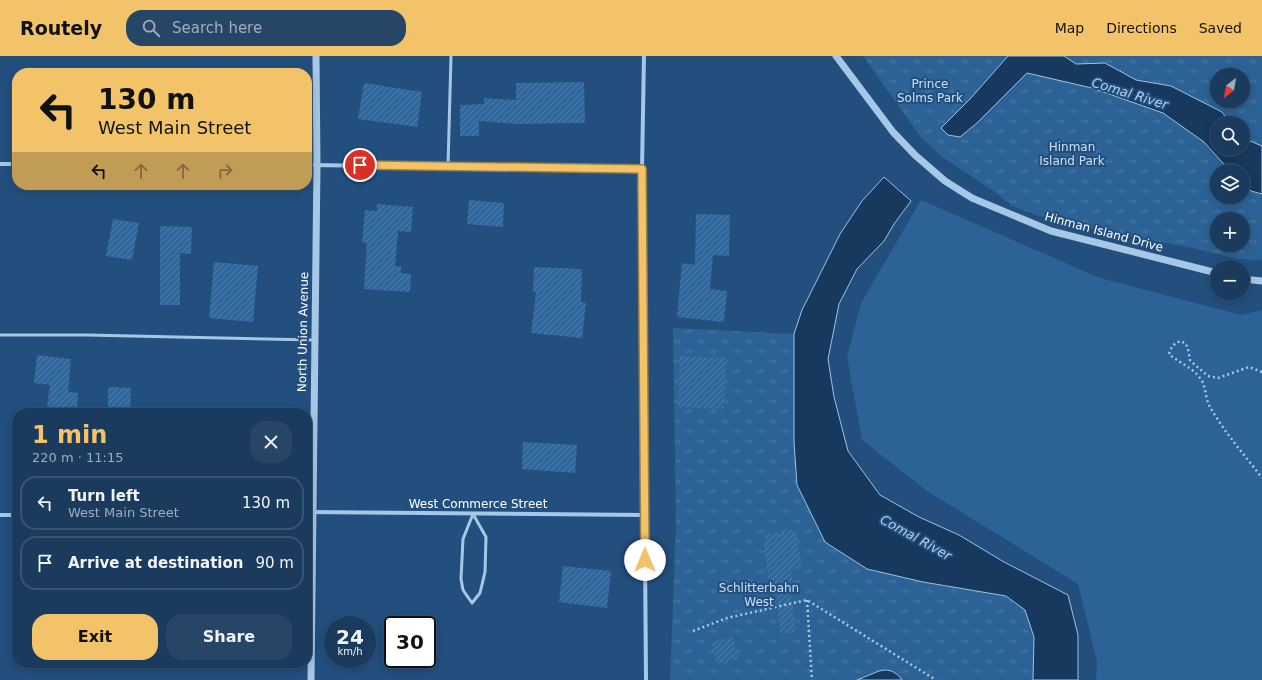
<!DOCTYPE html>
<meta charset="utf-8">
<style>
:root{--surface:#1a3b5e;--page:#274667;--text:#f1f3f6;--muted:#9fadbc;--line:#385573;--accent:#f2c369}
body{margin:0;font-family:"DejaVu Sans",sans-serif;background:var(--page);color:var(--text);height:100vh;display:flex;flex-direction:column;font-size:15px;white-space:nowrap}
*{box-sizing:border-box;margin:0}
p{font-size:13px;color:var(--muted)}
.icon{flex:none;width:22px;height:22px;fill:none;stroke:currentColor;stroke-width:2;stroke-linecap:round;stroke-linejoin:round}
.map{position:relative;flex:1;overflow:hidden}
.sheet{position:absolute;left:12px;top:352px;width:300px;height:260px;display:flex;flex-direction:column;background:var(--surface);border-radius:16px;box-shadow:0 2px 10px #0003,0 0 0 1px var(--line)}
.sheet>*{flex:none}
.banner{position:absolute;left:12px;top:12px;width:300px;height:122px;border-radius:16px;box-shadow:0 2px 10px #0003,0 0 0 1px var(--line);background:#f2c369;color:#111;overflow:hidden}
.needle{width:26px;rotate:211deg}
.tools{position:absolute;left:1210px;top:12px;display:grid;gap:8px}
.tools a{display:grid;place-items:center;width:40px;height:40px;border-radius:50%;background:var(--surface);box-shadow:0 2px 10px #0003,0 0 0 1px var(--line);font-size:20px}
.speed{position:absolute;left:324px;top:560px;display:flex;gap:8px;font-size:20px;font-weight:700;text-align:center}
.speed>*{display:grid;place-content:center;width:52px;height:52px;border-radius:50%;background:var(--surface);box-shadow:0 2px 10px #0003,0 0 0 1px var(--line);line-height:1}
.speed small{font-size:10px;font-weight:400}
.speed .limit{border:2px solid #111;border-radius:6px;background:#fff;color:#111}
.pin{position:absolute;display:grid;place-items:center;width:34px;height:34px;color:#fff;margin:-17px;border:2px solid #fff;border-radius:50%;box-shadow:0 1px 4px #0007}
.me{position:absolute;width:44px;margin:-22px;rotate:0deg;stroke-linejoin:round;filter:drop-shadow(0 0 3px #0008)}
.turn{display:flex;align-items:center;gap:14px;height:84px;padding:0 20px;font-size:18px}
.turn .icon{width:52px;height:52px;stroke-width:2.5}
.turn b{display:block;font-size:28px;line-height:34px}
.lanes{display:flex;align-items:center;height:38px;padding:0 20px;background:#0003;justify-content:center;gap:20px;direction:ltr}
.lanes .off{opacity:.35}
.round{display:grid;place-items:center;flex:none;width:42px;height:42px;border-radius:16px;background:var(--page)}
.overview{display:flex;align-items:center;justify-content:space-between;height:68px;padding:0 20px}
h1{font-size:24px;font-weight:700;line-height:30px;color:var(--accent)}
.action{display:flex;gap:8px;margin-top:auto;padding:8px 20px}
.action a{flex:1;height:46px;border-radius:16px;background:var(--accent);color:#111;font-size:16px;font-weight:700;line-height:46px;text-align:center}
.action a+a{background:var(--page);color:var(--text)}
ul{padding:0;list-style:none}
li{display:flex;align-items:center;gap:12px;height:54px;margin:0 8px 6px;padding:0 12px;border:2px solid var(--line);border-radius:16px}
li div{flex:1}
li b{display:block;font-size:15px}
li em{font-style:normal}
header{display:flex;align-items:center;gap:24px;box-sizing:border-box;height:56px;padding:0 20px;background:var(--accent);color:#111}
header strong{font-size:19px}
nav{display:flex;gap:22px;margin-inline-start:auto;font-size:14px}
.search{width:280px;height:36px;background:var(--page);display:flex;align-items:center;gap:10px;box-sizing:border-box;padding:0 14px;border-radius:16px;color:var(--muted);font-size:15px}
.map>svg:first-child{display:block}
</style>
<header>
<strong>Routely</strong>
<div class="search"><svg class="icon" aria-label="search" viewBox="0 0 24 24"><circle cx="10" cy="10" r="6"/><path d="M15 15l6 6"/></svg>Search here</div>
<nav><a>Map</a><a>Directions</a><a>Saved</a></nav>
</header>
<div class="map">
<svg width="1262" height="624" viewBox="0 0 1262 624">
<defs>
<pattern id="park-tufts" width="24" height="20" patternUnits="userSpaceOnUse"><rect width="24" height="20" fill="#2c6296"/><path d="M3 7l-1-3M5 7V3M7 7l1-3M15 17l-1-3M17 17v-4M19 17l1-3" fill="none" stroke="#4c7aa6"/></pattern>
<pattern id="building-hatch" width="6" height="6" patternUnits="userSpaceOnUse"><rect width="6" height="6" fill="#32679b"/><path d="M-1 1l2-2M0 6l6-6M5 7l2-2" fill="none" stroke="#517eaa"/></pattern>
</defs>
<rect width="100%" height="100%" fill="#224f7e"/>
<path fill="#2c6296" d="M 921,144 L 1100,222 L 1241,259 L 1262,254 L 1262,624 L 1096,624 L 1097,606 L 1078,528 L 927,435 L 862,384 L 847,301 L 861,247 Z"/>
<path fill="url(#park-tufts)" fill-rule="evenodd" d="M 863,0 L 1008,0 L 971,42 L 941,72 L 948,79 L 960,81 L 977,67 L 1026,16 L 1092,32 L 1163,57 L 1204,86 L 1230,115 L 1217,115 L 1217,141 L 1243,141 L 1243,127 L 1251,135 L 1262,138 L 1262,204 L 1238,203 L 1188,191 L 1071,169 L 1039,160 L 1012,150 L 995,136 L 941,100 L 920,80 ZM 1217,163 L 1243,163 L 1243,189 L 1217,189 Z
M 1064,0 L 1262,0 L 1262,90 L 1243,82 L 1243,67 L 1230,67 L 1222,56 L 1171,30 L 1136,24 L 1105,7 L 1076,8 ZM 1217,19 L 1243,19 L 1243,45 L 1217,45 Z
M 673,272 L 794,278 L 794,386 L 867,513 L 923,526 L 1006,540 L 1025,554 L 1034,581 L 1033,624 L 670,624 L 676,470 Z"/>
<path fill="#17395e" stroke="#9bc3e7" d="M 1008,0 L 1064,0 L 1076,8 L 1105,7 L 1136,24 L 1171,30 L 1222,56 L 1230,67 L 1217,67 L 1217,93 L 1243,93 L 1243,82 L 1262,90 L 1262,138 L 1251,135 L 1243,127 L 1243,115 L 1230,115 L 1204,86 L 1163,57 L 1092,32 L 1027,17 L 977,67 L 960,81 L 948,79 L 941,72 L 971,42 Z
M 884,121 L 911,145 L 894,168 L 884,185 L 857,213 L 839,248 L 828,303 L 834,341 L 848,395 L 880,439 L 919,461 L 959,479 L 1004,506 L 1068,539 L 1078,579 L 1078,624 L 1033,624 L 1034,581 L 1025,554 L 1006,540 L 923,526 L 867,513 L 825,486 L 797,429 L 794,386 L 794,278 L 802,254 L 840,178 L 862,145 Z
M 885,614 C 892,614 898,618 902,624 L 857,624 L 879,615 Z"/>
<path fill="url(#building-hatch)" d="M 584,26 L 585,67 L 516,68 L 479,65 L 479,80 L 460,80 L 460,49 L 484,48 L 484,42 L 516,44 L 516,27 Z
M 364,27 L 422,36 L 417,71 L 358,63 Z
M 469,144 L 504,147 L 503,171 L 467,168 Z
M 377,148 L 413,151 L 411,176 L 398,175 L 395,210 L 401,210 L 401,217 L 411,218 L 410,236 L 364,233 L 367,187 L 362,186 L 365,154 L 377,155 Z
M 696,158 L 730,159 L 729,200 L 713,199 L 710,233 L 727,235 L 724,266 L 677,261 L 682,207 L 695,209 Z
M 113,163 L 139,167 L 132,204 L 106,200 Z
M 160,170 L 192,171 L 191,198 L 180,197 L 180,249 L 160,249 Z
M 214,206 L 258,210 L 253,266 L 209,262 Z
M 534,211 L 582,213 L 581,246 L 586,247 L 582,282 L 531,277 L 536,236 L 533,236 Z
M 37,299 L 71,303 L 68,336 L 78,337 L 77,355 L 47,352 L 50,329 L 34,327 Z
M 680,300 L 726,302 L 724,353 L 678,351 Z
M 108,331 L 131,332 L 130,357 L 108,357 Z
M 523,386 L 577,389 L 575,417 L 522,413 Z
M 793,474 L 793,477 L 796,476 L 802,512 L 791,514 L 793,528 L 790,528 L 796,576 L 780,578 L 776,531 L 770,532 L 763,486 L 766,486 L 764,479 Z
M 563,510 L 611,515 L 607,552 L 559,546 Z
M 733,581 L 738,603 L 717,607 L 712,586 Z"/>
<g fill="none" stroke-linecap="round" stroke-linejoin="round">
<path stroke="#a7c7e6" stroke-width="2.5" stroke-dasharray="2 3" stroke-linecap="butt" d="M 1262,316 L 1249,311 L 1218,322 L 1208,320 L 1195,309 L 1190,304 L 1188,293 L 1186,288 L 1181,285 C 1174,287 1171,291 1169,298 C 1179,307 1192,311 1200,322 C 1206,329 1205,341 1209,349 C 1223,375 1244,398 1262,422
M 807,544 L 812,624
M 693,575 L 727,562 L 807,544 L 936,624"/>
<path stroke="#a7c7e6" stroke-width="3" d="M 448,110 L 451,0
M 0,279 L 87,279 L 314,284
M 473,458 L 486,481 L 485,516 L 480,537 L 472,547 L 463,534 L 461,523 L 463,483 Z"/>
<path stroke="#a7c7e6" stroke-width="4" d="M 644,0 L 642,113 L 646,624
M 0,108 L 17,108
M 307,109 L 642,113
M 307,456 L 644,459
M 0,459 L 17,459"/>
<path stroke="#a7c7e6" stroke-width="7" d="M 836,0 L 893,76 L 915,99 L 945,125 L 972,142 L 1051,175 L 1217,217
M 1243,223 L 1262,225
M 311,624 L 317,109 L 316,0"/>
</g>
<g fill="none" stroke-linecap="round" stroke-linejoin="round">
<g stroke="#9d7f44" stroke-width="10">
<path id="route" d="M 360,109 L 642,113 L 645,504"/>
</g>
<use href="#route" stroke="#f2c369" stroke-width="7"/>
</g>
<g text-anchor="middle" stroke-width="4" stroke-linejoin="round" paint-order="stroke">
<g font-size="12" fill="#cae0f5" stroke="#224f7e">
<text x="930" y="32">Prince<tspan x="930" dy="14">Solms Park</tspan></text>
<text x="1072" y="95">Hinman<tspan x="1072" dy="14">Island Park</tspan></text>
<text x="759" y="536">Schlitterbahn<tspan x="759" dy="14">West</tspan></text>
</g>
<g font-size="12" fill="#fff" stroke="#224f7e">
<text transform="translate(1104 176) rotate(15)" y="4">Hinman Island Drive</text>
<text transform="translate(303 276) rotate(-89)" y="4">North Union Avenue</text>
<text x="478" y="452">West Commerce Street</text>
</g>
<g font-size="13" font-style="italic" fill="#b2d1ee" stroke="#224f7e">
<text transform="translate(1130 37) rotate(17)" y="5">Comal River</text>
<text transform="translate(916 481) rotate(29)" y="5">Comal River</text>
</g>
</g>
</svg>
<div class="tools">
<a><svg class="needle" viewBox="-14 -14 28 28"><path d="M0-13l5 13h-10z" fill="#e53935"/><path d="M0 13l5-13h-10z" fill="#9fadbc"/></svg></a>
<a><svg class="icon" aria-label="search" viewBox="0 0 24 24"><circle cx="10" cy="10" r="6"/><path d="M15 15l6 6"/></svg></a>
<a><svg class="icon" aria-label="layers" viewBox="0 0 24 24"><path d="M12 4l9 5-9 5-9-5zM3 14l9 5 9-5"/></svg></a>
<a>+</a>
<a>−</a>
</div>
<div class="speed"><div>24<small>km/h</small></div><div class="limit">30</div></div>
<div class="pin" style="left:360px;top:109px;background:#d93025"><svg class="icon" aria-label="arrive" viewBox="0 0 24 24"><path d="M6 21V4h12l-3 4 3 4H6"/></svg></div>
<svg class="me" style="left:645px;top:504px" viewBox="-20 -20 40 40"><circle r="19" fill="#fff"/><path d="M0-13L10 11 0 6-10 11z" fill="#f2c369"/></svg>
<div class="banner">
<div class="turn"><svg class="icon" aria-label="left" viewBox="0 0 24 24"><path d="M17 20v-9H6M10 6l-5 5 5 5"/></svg><div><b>130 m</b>West Main Street</div></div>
<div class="lanes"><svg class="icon" aria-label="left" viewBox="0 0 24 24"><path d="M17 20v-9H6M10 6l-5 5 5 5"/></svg><svg class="icon off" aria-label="ahead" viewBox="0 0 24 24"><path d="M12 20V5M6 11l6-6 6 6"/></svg><svg class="icon off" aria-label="ahead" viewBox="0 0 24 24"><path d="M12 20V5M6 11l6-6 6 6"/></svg><svg class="icon off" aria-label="right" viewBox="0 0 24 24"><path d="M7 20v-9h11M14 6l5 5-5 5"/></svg></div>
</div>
<section class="sheet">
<div class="overview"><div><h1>1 min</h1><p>220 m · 11:15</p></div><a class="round"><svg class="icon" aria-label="close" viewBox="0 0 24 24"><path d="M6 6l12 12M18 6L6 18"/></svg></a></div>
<ul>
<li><svg class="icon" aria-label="left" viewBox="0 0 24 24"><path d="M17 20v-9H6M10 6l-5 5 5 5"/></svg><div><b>Turn left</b><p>West Main Street</p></div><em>130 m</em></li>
<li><svg class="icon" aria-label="arrive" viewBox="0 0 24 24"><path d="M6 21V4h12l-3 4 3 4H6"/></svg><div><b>Arrive at destination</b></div><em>90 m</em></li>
</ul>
<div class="action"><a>Exit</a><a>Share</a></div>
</section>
</div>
